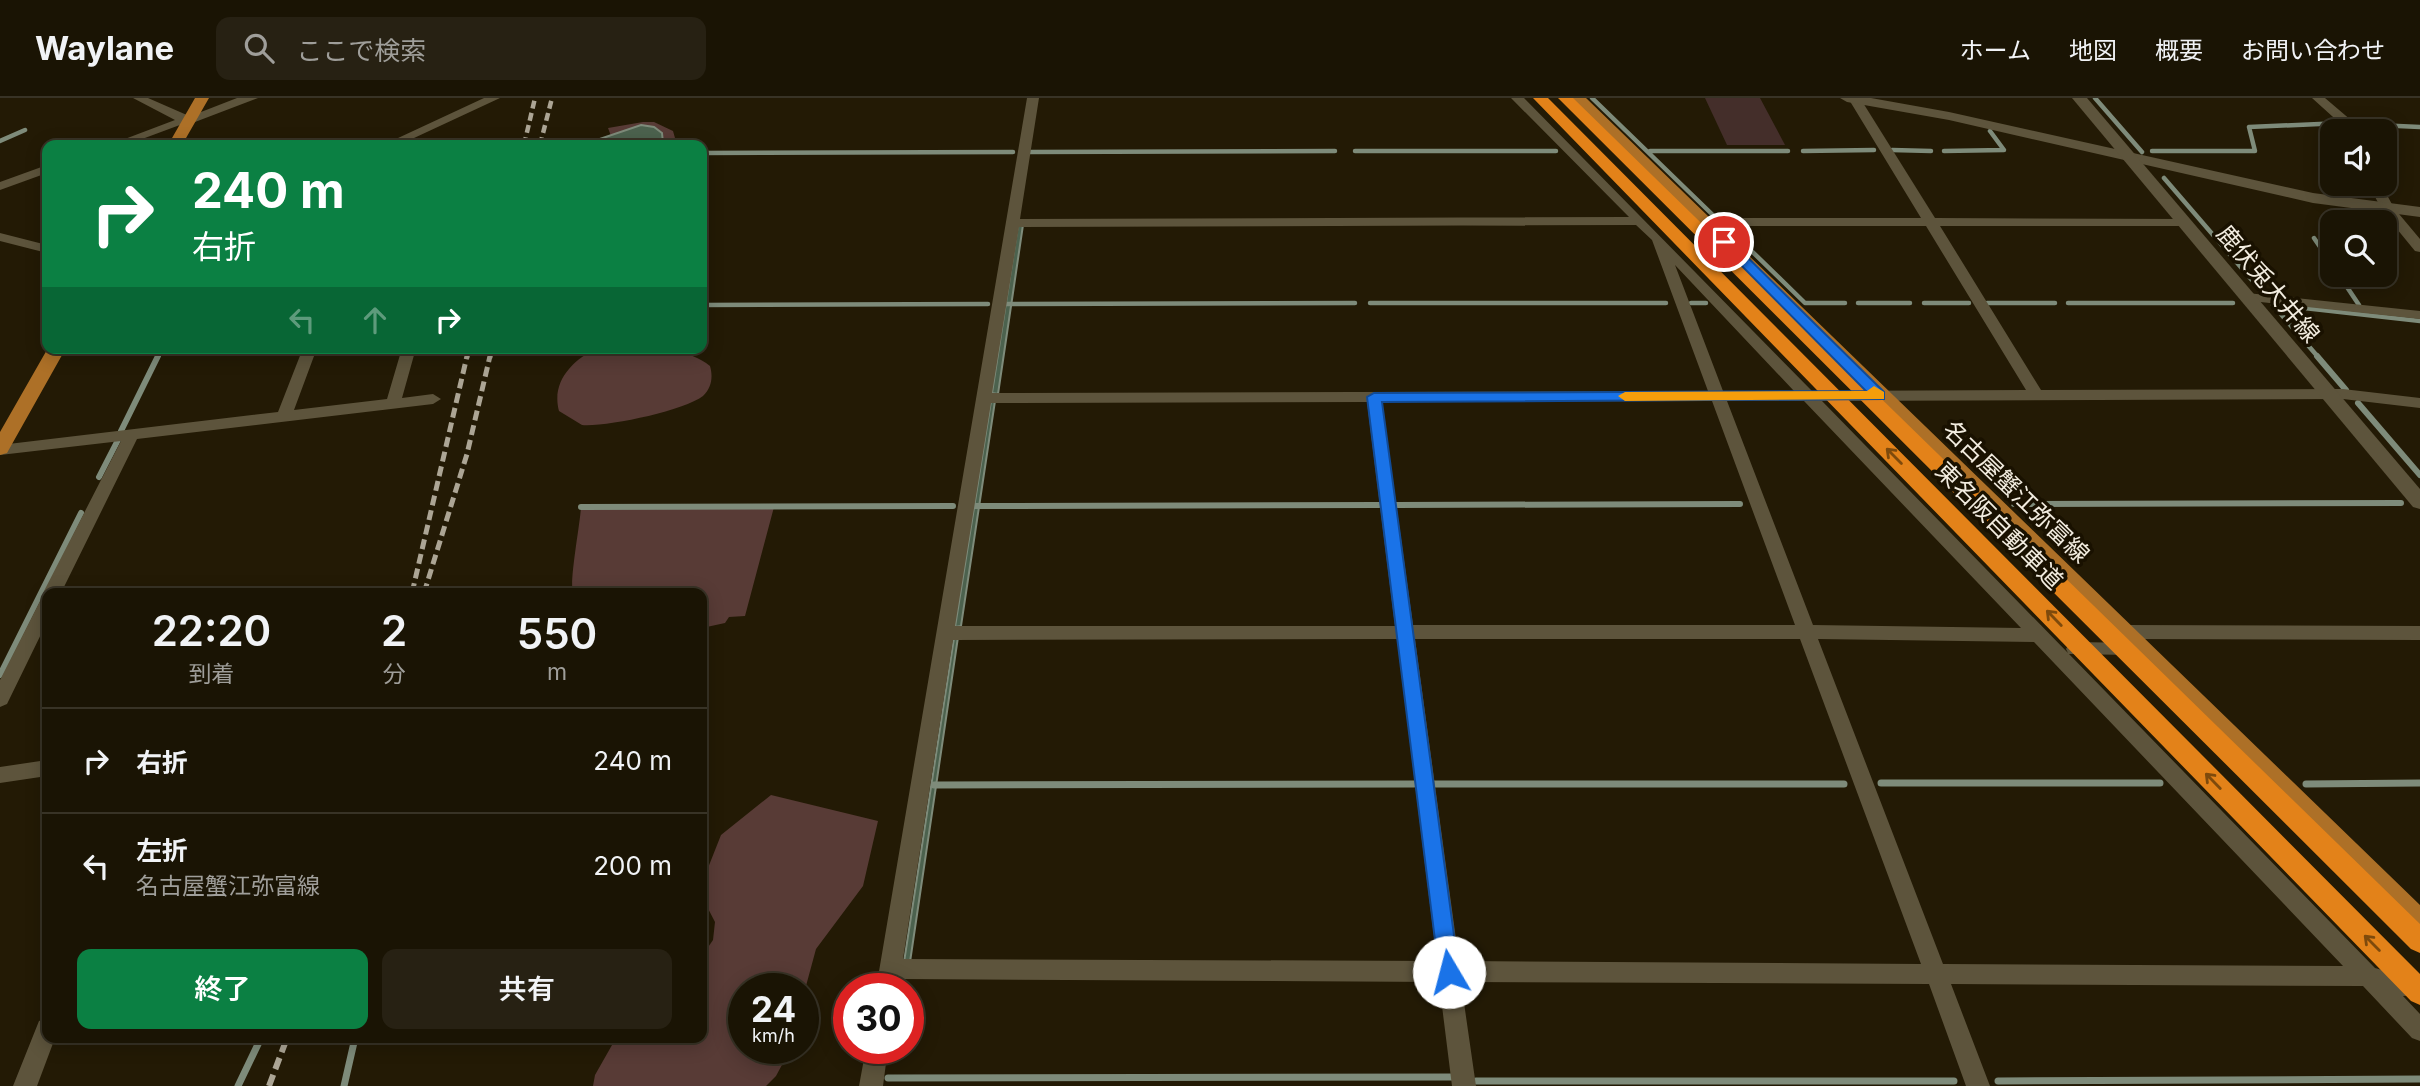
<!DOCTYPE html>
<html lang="ja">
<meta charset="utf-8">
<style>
:root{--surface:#1a1404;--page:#272113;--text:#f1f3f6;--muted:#9f9e9a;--line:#383326;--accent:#0b8043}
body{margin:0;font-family:Inter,"Noto Sans JP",sans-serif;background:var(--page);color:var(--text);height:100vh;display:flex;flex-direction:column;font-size:26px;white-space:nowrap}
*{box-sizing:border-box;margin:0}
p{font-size:23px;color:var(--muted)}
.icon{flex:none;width:38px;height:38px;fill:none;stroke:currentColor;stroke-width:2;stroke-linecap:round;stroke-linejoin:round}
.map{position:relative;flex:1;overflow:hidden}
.side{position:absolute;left:42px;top:490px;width:665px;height:455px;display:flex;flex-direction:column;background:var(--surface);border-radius:14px;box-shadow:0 4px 18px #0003,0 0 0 2px var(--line)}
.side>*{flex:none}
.hud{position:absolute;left:42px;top:42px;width:665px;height:214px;border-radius:14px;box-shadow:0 4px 18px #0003,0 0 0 2px var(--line);background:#0b8043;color:#fff;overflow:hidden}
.fabs{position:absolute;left:2320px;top:21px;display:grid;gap:14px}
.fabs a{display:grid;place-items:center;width:77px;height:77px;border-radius:14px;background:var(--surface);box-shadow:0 4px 18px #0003,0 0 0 2px var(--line);font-size:35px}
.speed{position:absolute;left:728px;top:875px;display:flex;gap:14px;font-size:35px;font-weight:700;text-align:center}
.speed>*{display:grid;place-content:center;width:91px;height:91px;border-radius:50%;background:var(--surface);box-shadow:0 4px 18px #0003,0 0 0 2px var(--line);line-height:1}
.speed small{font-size:18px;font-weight:400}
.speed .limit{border:10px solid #d22;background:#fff;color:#111}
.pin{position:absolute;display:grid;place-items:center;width:60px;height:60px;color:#fff;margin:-30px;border:4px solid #fff;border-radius:50%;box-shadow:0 2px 7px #0007}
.me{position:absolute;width:77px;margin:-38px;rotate:352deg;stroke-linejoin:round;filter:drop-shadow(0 0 5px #0008)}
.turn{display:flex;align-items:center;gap:24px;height:147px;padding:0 35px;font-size:32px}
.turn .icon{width:91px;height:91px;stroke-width:2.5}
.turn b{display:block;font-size:49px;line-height:60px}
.lanes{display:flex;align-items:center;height:66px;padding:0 35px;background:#0003;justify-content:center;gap:35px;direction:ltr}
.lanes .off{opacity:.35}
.eta{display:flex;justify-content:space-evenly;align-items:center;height:119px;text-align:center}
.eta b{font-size:42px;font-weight:600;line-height:49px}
.primary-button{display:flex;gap:14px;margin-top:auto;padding:14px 35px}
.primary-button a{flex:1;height:80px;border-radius:14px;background:var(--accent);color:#fff;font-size:28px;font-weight:600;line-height:80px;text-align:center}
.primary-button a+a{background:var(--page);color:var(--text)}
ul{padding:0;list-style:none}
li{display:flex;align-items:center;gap:21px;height:105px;padding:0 35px;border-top:2px solid var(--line)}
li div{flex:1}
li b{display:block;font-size:26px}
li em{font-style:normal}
header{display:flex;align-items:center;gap:42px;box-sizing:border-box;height:98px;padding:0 35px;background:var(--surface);border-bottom:2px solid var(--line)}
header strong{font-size:33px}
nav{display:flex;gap:38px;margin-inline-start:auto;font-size:24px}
.search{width:490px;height:63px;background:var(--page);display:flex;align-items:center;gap:18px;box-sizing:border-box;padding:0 24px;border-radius:14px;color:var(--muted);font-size:26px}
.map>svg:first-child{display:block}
</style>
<header>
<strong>Waylane</strong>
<div class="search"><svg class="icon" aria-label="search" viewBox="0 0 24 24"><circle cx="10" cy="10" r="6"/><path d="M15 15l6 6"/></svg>ここで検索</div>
<nav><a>ホーム</a><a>地図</a><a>概要</a><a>お問い合わせ</a></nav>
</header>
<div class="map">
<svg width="2420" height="988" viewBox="0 0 2420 988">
<rect width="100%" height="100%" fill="#231a05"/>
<path fill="#442e2a" d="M 1705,0 L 1760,0 L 1785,47 L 1727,47 Z"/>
<path fill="#583b36" d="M 643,24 L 654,24 L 673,33 L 677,47 L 660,47 L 662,45 L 654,29 C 638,25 626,34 611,38 L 608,30 Z
M 597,250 C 632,250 681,245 710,268 C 713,278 712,290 703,298 C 683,313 607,329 582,327 L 559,313 C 551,283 573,262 597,250 Z
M 581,409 L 774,409 L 745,518 L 729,519 L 725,525 L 702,530 L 702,495 L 573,495 C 569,484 580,427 581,409 Z
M 771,697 L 878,723 L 863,788 L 816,851 L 803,899 L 803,891 L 744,891 L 744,950 L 791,950 L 776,978 L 766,988 L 593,988 L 595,977 L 616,940 L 702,940 L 702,858 L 713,842 L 715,824 L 702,799 L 704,780 L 721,737 Z"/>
<path fill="#4c624e" stroke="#7e8b7a" stroke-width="2" d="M 641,27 L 654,29 L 662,35 L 663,45 L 582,47 Z
M 1018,127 L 1023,127 L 998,296 L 992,295 Z
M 991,303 L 995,303 L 961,528 L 955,529 Z
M 958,539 L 910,864 L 904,864 L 954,540 Z"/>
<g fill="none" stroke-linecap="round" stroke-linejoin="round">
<path stroke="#7e8b7a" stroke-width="4.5" d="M 1592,0 L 1718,122
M 2095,0 L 2142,54
M 2354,26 L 2420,29
M 0,43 L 25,32
M 1892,52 L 1931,53
M 1355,53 L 1556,53
M 1650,53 L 1788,53
M 1803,53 L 1874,52
M 1944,53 L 2004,52 L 1990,33
M 2152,53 L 2255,53 L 2249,29 L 2342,25
M 1030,54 L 1335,53
M 702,55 L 1013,54
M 2164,80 L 2264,196
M 1730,132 L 1805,205 L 1845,205
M 2314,140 L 2333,168
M 2339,177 L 2359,207
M 1370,205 L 1666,205
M 1691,205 L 1706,205
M 1858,205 L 1910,205
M 1924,205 L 1969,205
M 1987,205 L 2055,205
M 2068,205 L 2233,205
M 1006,206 L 1355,205
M 702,207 L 988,206
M 2273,207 L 2319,260
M 2278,207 L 2420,223
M 157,260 L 162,250"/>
<path stroke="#7e8b7a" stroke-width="6" d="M 2317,258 L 2346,292
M 2358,305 L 2420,377
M 121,333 L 158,258
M 99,379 L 119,340
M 2014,406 L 2401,405
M 1396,407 L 1740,406
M 974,408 L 1379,407
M 581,409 L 953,408
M 0,577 L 81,415"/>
<path stroke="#7e8b7a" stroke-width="7" d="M 1881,685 L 2160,685
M 1433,686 L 1844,686
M 2306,686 L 2420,685
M 934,687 L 1414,686
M 888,980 L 1456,979
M 1476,983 L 1954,983
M 1998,983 L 2420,981
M 238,988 L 261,940
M 344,988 L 355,940"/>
<path fill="#5d543c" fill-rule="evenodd" d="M 133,0 L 148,0 L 196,21 L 126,47 L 109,47 L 175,22 Z
M 484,0 L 500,0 L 399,47 L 383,47 Z
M 1027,0 L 1039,0 L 1020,121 L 1629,119 L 1511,0 L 1524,0 L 1812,293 L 2026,292 L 1926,128 L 1705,128 L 1698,124 L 1705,120 L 1921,120 L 1848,0 L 1860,0 L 1935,120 L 2189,121 L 2189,127 L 2184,128 L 1940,128 L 2041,292 L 2343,291 L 2420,300 L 2420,310 L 2343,301 L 1822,303 L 2068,555 L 2066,551 L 2069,546 L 2075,544 L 2137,545 L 2140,550 L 2137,555 L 2131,557 L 2069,556 L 2375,870 L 2407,879 L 2420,877 L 2420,897 L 2403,898 L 2420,916 L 2420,943 L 2412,940 L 2363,888 L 1951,886 L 1990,988 L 1966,988 L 1929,886 L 1461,884 L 1476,988 L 1452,988 L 1439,884 L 900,881 L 898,891 L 876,891 ZM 1636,127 L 1652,142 L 1708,293 L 992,295 L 1019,129 ZM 1675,167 L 1794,293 L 1723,293 ZM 1712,303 L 1795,527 L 1413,527 L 1382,304 ZM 1727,303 L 1804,303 L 2021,530 L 1813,527 ZM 1367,304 L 1395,528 L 955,528 L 991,305 ZM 1397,541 L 1437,863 L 903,861 L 953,542 ZM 1415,541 L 1800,541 L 1921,866 L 1459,863 ZM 1818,541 L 2034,544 L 2343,868 L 1943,866 Z
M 2312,0 L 2325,0 L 2352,23 L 2357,33 L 2345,33 L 2343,28 Z
M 47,67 L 47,75 L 0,92 L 0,84 Z
M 2324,70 L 2333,74 L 2333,83 L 2318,74 Z
M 2342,86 L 2381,86 L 2394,110 L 2420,141 L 2420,154 L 2415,153 L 2383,114 L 2373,95 L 2343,89 Z
M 0,135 L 47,147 L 47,155 L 0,143 Z
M 2247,195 L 2420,213 L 2420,221 L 2242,202 L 2240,199 Z
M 303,250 L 317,250 L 294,312 L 387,301 L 402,250 L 416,250 L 402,300 L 433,296 L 441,301 L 433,306 L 137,341 L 61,495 L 47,495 L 47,524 L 7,606 L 0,609 L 0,582 L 41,501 L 46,500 L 43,495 L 121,343 L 0,357 L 0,347 L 278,314 Z
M 2123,527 L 2420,528 L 2420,542 L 2123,541 L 2117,539 L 2114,534 L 2117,529 Z
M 47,662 L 47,678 L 0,685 L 0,669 Z
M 47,920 L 47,940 L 55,940 L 37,988 L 13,988 L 39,923 Z
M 866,950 L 888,950 L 883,988 L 859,988 Z"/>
<path fill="#5d543c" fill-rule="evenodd" d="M 237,0 L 258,0 L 195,24 L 190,25 L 183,21 Z
M 1840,0 L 1871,0 L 1949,14 L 2313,95 L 2420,109 L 2420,119 L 2313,105 L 1949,22 L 1847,4 Z"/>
<path fill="#5d543c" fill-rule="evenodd" d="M 2072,0 L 2087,0 L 2420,391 L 2420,411 L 2413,409 Z"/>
<path fill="#ad7027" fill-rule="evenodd" d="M 195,0 L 209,0 L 182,47 L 168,47 Z
M 1571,0 L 1586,0 L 2420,807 L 2420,836 L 2411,832 Z
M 48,250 L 66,250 L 7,355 L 0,357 L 0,334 Z"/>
<path fill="#e38219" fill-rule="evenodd" d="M 1533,0 L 1548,0 L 2420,876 L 2420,907 L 2411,903 Z
M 1558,0 L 1573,0 L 2420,826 L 2420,855 L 2411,851 Z"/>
<path stroke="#aca595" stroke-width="4.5" stroke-dasharray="8 4.5" stroke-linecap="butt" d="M 524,47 L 535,0
M 540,47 L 552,0
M 467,260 L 469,250
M 490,260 L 492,250"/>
<path stroke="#aca595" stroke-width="5" stroke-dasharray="10 5" stroke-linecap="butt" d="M 412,495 L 467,258
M 424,495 L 467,356 L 490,258"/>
<path stroke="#aca595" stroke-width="6" stroke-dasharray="12 6" stroke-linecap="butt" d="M 269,988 L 287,940"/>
</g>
<defs><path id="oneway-shaft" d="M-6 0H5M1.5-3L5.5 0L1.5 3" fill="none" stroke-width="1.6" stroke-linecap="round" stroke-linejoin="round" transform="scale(1.75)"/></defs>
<g stroke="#7e4a0c">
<use href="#oneway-shaft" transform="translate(1894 358) rotate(-135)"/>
<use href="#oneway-shaft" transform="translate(2054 520) rotate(-134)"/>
<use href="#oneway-shaft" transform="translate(2213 683) rotate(-134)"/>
<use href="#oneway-shaft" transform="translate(2372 845) rotate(-135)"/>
</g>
<path fill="#1a73e8" stroke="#114b97" stroke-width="2" d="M 1720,141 L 1729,141 L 1884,294 L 1884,301 L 1382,304 L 1459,874 L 1456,881 L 1449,884 L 1442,881 L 1439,874 L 1367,299 L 1374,295 L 1866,293 L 1720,146 Z"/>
<path fill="#f59e0b" d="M 1874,288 L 1884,294 L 1884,301 L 1625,303 L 1618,298 L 1625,294 L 1867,293 Z"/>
<g text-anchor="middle" stroke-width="7" stroke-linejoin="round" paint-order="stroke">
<g font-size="24" fill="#f2ecdf" stroke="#191100">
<text transform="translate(2268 186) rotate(50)" y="8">鹿伏兎大井線</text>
<text transform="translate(2016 394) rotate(44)" y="8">名古屋蟹江弥富線</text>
<text transform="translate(1999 428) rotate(45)" y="8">東名阪自動車道</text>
</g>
</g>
</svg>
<div class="fabs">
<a><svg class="icon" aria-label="sound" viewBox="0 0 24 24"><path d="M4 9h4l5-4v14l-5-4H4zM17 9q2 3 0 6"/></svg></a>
<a><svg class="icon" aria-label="search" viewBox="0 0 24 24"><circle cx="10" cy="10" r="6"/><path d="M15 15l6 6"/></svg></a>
</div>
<div class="speed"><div>24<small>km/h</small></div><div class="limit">30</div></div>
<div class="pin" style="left:1724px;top:144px;background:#d93025"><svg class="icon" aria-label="arrive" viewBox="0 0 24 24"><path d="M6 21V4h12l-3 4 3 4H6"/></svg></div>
<svg class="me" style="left:1449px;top:874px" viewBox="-20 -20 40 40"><circle r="19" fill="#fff"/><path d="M0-13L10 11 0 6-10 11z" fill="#1a73e8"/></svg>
<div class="hud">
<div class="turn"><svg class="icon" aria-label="right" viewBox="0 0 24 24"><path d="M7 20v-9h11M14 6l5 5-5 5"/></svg><div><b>240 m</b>右折</div></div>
<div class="lanes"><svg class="icon off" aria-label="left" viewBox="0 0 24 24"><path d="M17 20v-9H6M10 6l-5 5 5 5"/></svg><svg class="icon off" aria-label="ahead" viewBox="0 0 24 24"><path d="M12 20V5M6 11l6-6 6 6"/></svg><svg class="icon" aria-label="right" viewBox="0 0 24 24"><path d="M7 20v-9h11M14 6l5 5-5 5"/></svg></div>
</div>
<section class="side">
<div class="eta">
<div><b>22:20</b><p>到着</p></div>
<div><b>2</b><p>分</p></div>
<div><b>550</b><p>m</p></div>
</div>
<ul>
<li><svg class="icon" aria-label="right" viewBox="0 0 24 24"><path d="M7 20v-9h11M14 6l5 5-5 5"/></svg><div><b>右折</b></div><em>240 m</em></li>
<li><svg class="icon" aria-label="left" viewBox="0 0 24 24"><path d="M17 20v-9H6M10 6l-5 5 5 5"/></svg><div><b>左折</b><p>名古屋蟹江弥富線</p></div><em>200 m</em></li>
</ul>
<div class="primary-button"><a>終了</a><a>共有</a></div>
</section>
</div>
